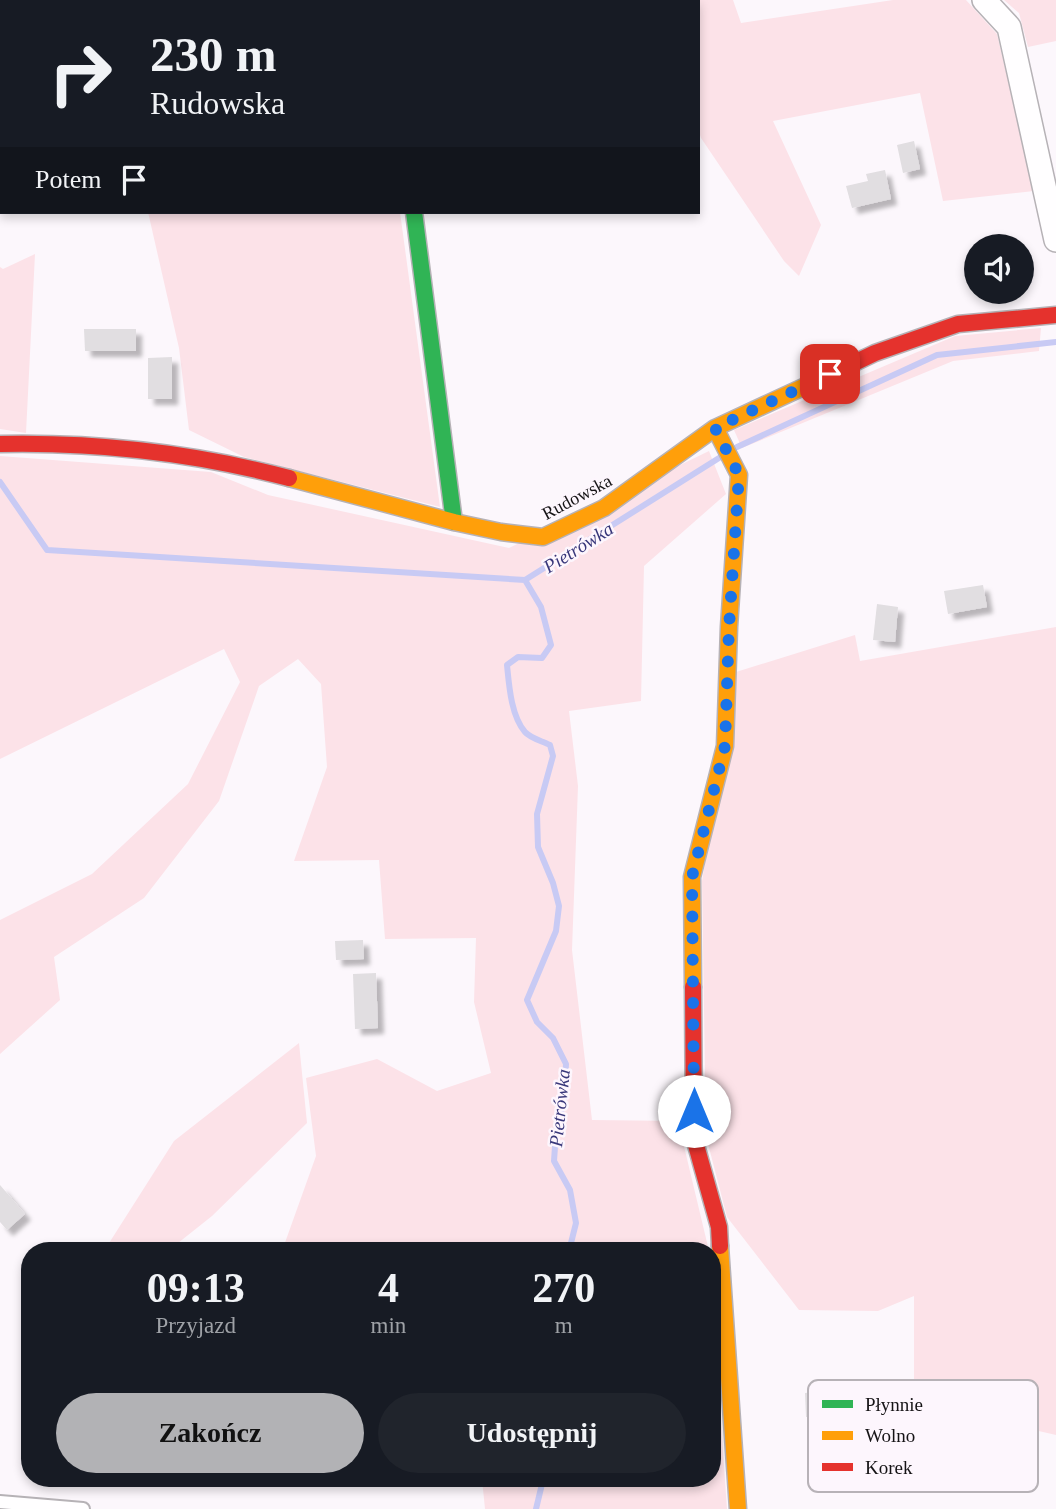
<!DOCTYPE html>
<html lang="pl">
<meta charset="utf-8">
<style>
:root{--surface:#171b24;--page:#20242c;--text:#f1f3f6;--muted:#9ea1a6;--accent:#b2b2b5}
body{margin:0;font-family:"Times New Roman",serif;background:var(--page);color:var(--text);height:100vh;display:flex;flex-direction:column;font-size:26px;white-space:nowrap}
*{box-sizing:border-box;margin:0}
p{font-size:23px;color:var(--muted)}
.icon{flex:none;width:38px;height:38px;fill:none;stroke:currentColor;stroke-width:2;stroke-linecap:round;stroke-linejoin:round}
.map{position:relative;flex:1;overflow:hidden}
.drawer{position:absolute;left:21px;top:1242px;width:700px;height:245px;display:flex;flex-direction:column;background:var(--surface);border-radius:28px;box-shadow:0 4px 10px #0003}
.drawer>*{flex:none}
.banner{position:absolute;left:0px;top:0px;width:700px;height:214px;box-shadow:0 4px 10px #0003;background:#171b24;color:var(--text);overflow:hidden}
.fabs{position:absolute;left:964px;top:234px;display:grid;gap:14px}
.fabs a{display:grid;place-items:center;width:70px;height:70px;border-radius:50%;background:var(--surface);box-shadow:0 4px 10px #0003;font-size:35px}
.pin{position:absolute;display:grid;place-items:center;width:60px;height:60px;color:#fff;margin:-30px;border-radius:14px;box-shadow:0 4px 10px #0006}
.me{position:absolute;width:77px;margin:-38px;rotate:0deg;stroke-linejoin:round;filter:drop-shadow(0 0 5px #0008)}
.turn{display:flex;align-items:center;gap:24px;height:147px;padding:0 35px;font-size:32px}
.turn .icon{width:91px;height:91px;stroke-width:2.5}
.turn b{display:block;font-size:49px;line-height:60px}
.then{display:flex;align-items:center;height:66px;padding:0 35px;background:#0003;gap:14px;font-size:26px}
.eta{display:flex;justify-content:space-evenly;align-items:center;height:119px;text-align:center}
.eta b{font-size:42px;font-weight:700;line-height:49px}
.action{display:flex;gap:14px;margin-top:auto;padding:14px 35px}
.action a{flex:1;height:80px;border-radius:42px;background:var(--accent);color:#111;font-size:28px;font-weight:700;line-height:80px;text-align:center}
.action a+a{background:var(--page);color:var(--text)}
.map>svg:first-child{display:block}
</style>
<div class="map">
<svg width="1056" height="1509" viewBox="0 0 1056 1509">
<defs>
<filter id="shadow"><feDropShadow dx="6" dy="6" stdDeviation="2" flood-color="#0004"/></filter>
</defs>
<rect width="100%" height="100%" fill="#fcf7fc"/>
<path fill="#fce2e8" d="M 654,0 L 733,0 L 741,23 L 893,0 L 966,0 L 997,34 L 1034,191 L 943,201 L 920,93 L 773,121 L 821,225 L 799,276 L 784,261 L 701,138 L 698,129 L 698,2 Z
M 1004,0 L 1056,0 L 1056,41 L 1028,47 L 1019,13 Z
M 148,212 L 400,212 L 440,507 L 244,457 L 189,430 L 179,348 Z
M 35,254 L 26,433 L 0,429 L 0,267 L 3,269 Z
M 1041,328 L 1039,351 L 953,361 L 742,448 L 734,430 L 955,336 Z
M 709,451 L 726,494 L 644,566 L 641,701 L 569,711 L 578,786 L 572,950 L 592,1120 L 678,1121 L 709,1251 L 282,1251 L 316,1156 L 306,1078 L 377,1059 L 437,1091 L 491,1073 L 474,1002 L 476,938 L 385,939 L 379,860 L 294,861 L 327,767 L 321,684 L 298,659 L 259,686 L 219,801 L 144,898 L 54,957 L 60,1000 L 0,1054 L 0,920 L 92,874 L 188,784 L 240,682 L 224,649 L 0,759 L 0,456 L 211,472 L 268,495 L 509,548 Z
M 1056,627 L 1056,1435 L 961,1413 L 939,1432 L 914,1435 L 914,1296 L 878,1311 L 799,1310 L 727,1217 L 706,1136 L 702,881 L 736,672 L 855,635 L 860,661 Z
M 299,1043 L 307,1123 L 212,1216 L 168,1251 L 104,1251 L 174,1141 Z
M 712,1292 L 727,1509 L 485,1509 L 482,1479 L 712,1479 Z"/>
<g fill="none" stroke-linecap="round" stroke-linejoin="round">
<path stroke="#c8caf4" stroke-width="6" d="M 737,447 L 937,355 L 1056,342
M 0,482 L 47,550 L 525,580
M 525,580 L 541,607 L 551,645 L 542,658 L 518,657 L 507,665 C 509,685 511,716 525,732 C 530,738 542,741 550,745 L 553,756 L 537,814 L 538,847 L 553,883 L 559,906 L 556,931 L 527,1000 L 537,1022 L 553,1038 L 566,1064 L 564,1100 L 556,1132 L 554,1161 L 570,1190 L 576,1223 L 569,1251
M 525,580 L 719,458
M 536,1509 L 542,1484 L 547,1479"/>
</g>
<path fill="#e1dee1" filter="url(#shadow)" d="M 914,141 L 920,169 L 903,173 L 897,145 Z
M 885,170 L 891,199 L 852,208 L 846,186 L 868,181 L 866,174 Z
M 84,329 L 136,329 L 136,351 L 85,351 Z
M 172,357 L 172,399 L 148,399 L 148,358 Z
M 983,585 L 987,607 L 948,614 L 944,591 Z
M 877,604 L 898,607 L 895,642 L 873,640 Z
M 363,940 L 364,959 L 336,960 L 335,941 Z
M 376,973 L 378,1028 L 355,1029 L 353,974 Z
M 0,1185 L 25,1214 L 7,1230 L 0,1222 Z
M 822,1391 L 824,1416 L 806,1417 L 805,1393 Z"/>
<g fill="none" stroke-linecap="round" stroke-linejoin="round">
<g stroke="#b6b2b6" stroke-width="16">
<path id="lane" d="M 0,1502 L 83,1509"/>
</g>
<g stroke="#b6b2b6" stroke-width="26">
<path id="street" d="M 386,0 L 387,2
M 984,0 L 1009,27 L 1056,240"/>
</g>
<g stroke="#b6b2b6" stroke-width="19">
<path id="fast" d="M 414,212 L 454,522"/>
</g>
<g stroke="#b6b2b6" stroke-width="19">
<path id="slow" d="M 289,478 L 454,522 L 501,532 L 543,537 L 604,508 L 715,428 L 827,376
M 693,987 L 692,877 L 725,746 L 729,627 L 739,475 L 715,428
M 720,1246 L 738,1509"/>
</g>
<g stroke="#b6b2b6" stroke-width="19">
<path id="jam" d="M 827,376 L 875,353 L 958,324 L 1056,315
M 0,444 C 98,442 194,453 289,478
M 693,987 L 694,1138 L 719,1227 L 720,1246"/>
</g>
<use href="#lane" stroke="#fffeff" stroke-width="12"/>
<use href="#street" stroke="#fffeff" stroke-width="23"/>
<use href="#fast" stroke="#30b455" stroke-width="16"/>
<use href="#slow" stroke="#ff9f0a" stroke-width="16"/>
<use href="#jam" stroke="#e5322d" stroke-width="16"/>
</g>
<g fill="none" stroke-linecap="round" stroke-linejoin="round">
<path stroke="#1a73e8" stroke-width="12" stroke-dasharray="0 21.6" d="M 694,1111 L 692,877 L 725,746 L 729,627 L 739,475 L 715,428 L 830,374"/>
</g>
<g text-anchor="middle" stroke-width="5" stroke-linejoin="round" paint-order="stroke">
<g font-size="18" fill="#151315" stroke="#fdf6fd">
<text transform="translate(577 497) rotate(-28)" y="6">Rudowska</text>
</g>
<g font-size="19" font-style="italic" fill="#38377a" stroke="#fdf6fd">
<text transform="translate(578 547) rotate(-32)" y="7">Pietrówka</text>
<text transform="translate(559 1108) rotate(-84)" y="7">Pietrówka</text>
</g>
</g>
<rect x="808" y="1380" width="230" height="112" rx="10" fill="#fdf6fd" stroke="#b7b2b7" stroke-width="2"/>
<rect x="822" y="1400" width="31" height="8" fill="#30b455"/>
<rect x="822" y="1431" width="31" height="9" fill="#ff9f0a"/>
<rect x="822" y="1463" width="31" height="8" fill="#e5322d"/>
<g font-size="19" fill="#151315">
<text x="865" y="1411">Płynnie</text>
<text x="865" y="1442">Wolno</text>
<text x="865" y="1474">Korek</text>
</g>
</svg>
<div class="fabs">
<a><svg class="icon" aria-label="sound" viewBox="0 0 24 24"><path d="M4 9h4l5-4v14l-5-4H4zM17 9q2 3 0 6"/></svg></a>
</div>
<div class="pin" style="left:830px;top:374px;background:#d93025"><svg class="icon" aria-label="arrive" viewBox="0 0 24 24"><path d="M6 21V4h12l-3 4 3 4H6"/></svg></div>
<svg class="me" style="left:694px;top:1111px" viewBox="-20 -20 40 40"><circle r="19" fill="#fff"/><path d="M0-13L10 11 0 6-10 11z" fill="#1a73e8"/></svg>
<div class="banner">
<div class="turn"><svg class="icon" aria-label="right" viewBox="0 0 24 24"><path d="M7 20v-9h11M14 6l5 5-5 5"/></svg><div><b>230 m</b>Rudowska</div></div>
<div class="then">Potem<svg class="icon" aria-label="arrive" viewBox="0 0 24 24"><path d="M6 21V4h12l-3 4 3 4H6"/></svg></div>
</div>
<section class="drawer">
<div class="eta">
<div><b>09:13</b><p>Przyjazd</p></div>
<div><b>4</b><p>min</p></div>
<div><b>270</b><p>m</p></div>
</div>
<div class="action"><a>Zakończ</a><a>Udostępnij</a></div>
</section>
</div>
